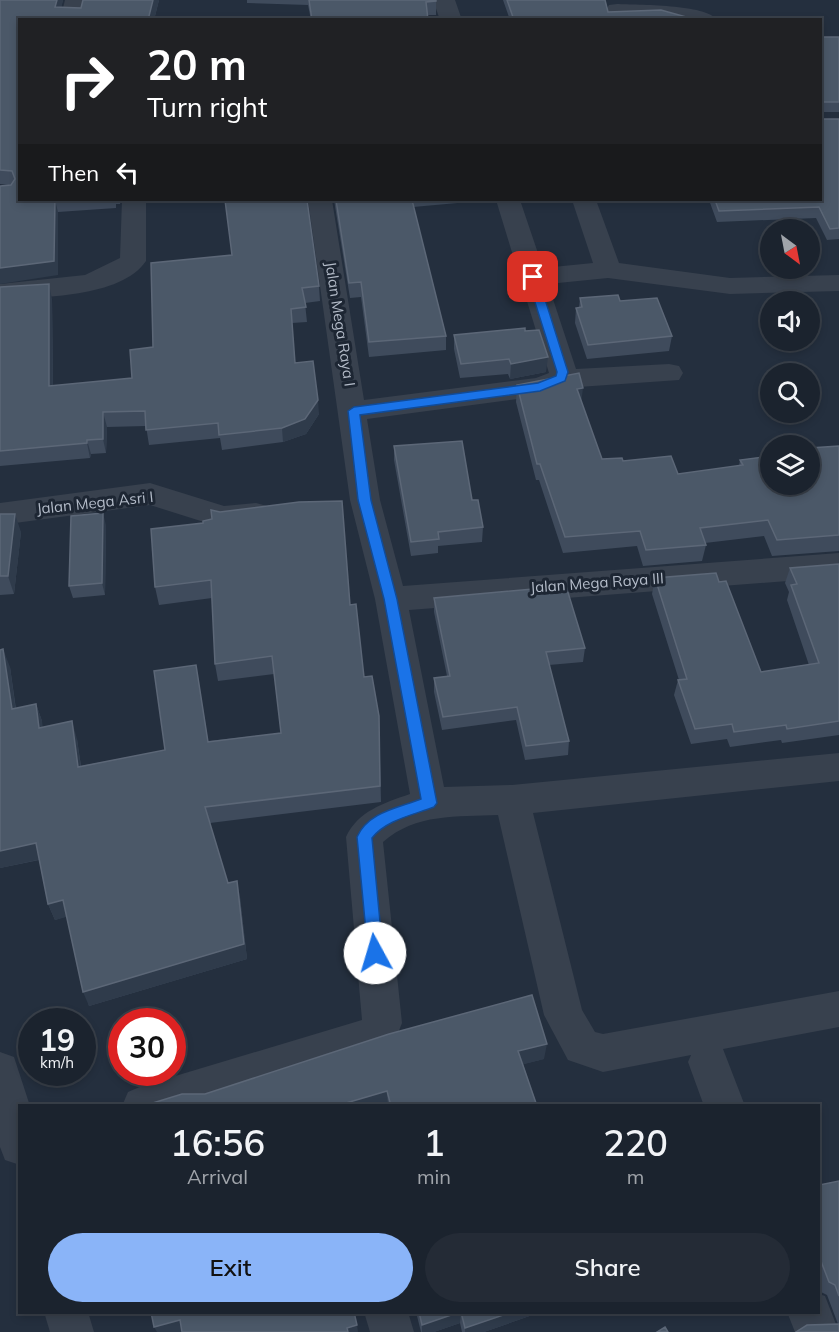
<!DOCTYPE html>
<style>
:root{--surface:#1b232e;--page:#242b36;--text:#f1f3f6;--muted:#a0a4aa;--line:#39404a;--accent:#8ab4f8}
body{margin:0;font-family:Mulish,sans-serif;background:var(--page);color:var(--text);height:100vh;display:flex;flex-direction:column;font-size:22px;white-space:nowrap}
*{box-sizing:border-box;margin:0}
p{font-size:20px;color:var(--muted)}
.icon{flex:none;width:33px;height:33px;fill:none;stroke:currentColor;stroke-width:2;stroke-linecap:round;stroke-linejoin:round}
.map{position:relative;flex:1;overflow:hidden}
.details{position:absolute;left:18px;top:1104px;width:802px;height:210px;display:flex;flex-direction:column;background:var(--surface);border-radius:0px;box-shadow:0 3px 9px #0003,0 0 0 2px var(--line)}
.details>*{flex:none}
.hud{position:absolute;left:18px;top:18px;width:804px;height:183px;border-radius:0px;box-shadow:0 3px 9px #0003,0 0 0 2px var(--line);background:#202124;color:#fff;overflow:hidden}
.needle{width:39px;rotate:148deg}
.tools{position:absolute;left:760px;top:219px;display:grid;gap:12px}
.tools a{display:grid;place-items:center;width:60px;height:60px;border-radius:50%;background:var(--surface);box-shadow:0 3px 9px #0003,0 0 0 2px var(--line);font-size:30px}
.speed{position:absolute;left:18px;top:1008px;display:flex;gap:12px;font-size:30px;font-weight:700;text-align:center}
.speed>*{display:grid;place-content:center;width:78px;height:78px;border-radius:50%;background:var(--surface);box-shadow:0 3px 9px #0003,0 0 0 2px var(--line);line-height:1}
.speed small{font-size:15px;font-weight:400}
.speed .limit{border:9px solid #d22;background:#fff;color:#111}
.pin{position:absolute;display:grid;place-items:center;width:51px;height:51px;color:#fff;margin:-26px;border-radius:12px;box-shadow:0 3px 9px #0006}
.me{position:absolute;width:66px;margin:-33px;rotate:354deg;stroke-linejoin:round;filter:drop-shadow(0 0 4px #0008)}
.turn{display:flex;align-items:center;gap:21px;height:126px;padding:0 30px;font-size:27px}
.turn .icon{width:78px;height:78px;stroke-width:2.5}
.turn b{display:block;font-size:42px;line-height:51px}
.then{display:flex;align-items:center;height:57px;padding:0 30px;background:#0003;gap:12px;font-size:22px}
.eta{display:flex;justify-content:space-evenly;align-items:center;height:102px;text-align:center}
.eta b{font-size:36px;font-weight:600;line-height:42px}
.button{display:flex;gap:12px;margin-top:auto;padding:12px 30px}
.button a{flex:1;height:69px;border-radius:36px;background:var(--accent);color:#111;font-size:24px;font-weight:600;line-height:69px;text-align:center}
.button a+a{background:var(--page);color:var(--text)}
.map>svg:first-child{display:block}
</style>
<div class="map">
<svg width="839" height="1332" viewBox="0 0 839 1332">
<rect width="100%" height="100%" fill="#242f3e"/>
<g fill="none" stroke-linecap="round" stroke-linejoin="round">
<path fill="#38414e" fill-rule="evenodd" d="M 65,0 L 87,0 L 82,20 L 60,20 Z
M 433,0 L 455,0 L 462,20 L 440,20 Z
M 617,4 C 637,5 707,4 717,20 L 628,17 L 629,20 L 607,20 L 606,10 L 609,5 Z
M 122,200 L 146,200 L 146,261 C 121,298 40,297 0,300 L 0,284 L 85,275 L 120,258 Z
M 308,200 L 332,200 L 364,400 L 536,378 L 549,373 L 496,200 L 520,200 L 543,268 L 593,263 L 572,200 L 596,200 L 619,263 L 730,278 L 839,275 L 839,291 L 730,294 L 608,278 L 548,284 L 576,369 L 669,364 L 679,366 L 683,373 L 679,380 L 564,388 L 540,396 L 367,419 L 380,500 L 403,586 L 839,553 L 839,577 L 409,610 L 444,787 L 512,785 L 839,753 L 839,781 L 533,813 L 582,1010 L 595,1032 L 603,1034 L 839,991 L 839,1027 L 723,1049 L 745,1106 L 704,1106 L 688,1062 L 691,1055 L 603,1072 L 568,1060 L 544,1015 L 498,815 C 457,817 416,813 383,842 L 402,1023 L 394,1043 L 385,1050 L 209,1106 L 122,1106 L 128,1092 L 142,1086 L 362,1020 L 346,837 C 358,811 384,803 410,794 L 375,599 L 350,500 Z
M 150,483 L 224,506 L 256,503 L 267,506 L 271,514 L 267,522 L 223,528 L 150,505 L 0,525 L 0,503 Z
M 0,1052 L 14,1057 L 30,1106 L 20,1106 L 20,1165 L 5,1160 L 0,1147 Z
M 819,1294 L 825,1296 L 839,1332 L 795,1332 L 787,1312 L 819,1312 Z
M 44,1312 L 88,1312 L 94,1332 L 50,1332 Z
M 364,1312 L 408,1312 L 414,1332 L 370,1332 Z"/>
</g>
<path fill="#3f4b5c" d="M 0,0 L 63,0 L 61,7 L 81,8 L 83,0 L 159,0 L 154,20 L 20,20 L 20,200 L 121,200 L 120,204 L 116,204 L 116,208 L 58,212 L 58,275 L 9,185 L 0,184 Z
M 247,0 L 436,0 L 436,15 L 428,15 L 428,20 L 311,20 L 308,5 L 247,3 Z
M 503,0 L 606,0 L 606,4 L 608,12 L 697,20 L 510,20 Z
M 820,37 L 839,37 L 839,112 L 821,112 L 821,119 L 839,119 L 839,239 L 827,240 L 816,218 L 717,222 L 709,200 L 820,200 Z
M 332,200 L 480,200 L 480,201 L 413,207 L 446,336 L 446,350 L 369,357 L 361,297 L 350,298 L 334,200 Z
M 151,263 L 319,286 L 320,301 L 305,303 L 307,322 L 292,323 L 295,363 L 319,414 L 306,434 L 283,442 L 222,450 L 220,438 L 149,445 L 146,426 L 107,427 L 106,453 L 91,454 L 90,458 L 0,466 L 0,287 L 52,299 L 53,386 L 132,378 L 153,347 Z
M 580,298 L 620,301 L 672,336 L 669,351 L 587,359 L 575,323 L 576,308 L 579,308 Z
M 525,331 L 546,372 L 510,379 L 508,374 L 460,378 L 454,349 L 454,335 Z
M 517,385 L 581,401 L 602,459 L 623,461 L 678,474 L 739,466 L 740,460 L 839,446 L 839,551 L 772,556 L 764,536 L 705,543 L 706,545 L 702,561 L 643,566 L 637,546 L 563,553 L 539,480 L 536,480 L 516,402 Z
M 394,446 L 472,500 L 483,527 L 482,542 L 438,546 L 438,553 L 411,556 L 394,460 Z
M 0,514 L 21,532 L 14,594 L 0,595 Z
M 106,525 L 105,595 L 73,598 L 69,586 Z
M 151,529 L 350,605 L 364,677 L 379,716 L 381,802 L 210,823 L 228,883 L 240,897 L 247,959 L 89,1006 L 67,916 L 55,920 L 48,904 L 39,860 L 0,868 L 10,667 L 16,709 L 36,704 L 42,721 L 42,727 L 77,739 L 81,766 L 165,750 L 196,665 L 208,741 L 281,733 L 274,674 L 218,681 L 215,664 L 212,598 L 159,605 L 155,587 Z
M 839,564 L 839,735 L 782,743 L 781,740 L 730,747 L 727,739 L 691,744 L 674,695 L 678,680 L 679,680 L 652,594 L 655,578 L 719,582 L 761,672 L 809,665 L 787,600 L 789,592 L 785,583 L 790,568 Z
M 434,598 L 585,648 L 583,662 L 549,665 L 569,741 L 568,755 L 525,760 L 516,720 L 442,730 L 434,692 L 434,678 L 447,676 L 434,612 Z
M 544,1059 L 523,1064 L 537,1106 L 143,1106 L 205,1094 Z
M 839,1181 L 839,1332 L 838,1324 L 827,1295 L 821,1292 L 819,1287 L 819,1185 Z
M 416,1312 L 541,1312 L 484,1332 L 462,1332 L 460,1323 L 434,1332 L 421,1332 Z"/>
<path fill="#2f3b4b" d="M 57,0 L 63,0 L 59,20 L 55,7 Z
M 153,0 L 159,0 L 154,20 L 148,20 Z
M 55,200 L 58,212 L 58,275 L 0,284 L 0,268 Z
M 49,284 L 52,299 L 53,401 L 49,386 Z
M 548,357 L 546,372 L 510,379 L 511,364 Z
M 583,388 L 581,404 L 577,389 Z
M 318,400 L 319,414 L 306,434 L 283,442 L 282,428 Z
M 103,412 L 107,427 L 106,453 L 103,439 Z
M 87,440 L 91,454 L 90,458 L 87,443 Z
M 103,513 L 106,525 L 105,595 L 102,583 Z
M 15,514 L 21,532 L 14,594 L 8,576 Z
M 3,649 L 10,667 L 18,727 L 12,709 Z
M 196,665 L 199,682 L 211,759 L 208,742 Z
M 36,704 L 42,721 L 45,745 L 39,728 Z
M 72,721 L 77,739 L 83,784 L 78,767 Z
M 36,843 L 42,859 L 0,868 L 0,851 Z
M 237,881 L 240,897 L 247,959 L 89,1006 L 83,992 Z
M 63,900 L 70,916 L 55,920 L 48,904 Z
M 547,1044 L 544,1059 L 517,1066 L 518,1051 Z
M 387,1091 L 388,1106 L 336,1106 Z
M 461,1312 L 460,1323 L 434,1332 L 422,1332 L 422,1325 Z
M 512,1312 L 541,1312 L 484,1332 L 465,1332 L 465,1328 Z
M 180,1320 L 185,1331 L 181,1332 L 157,1332 L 154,1327 Z
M 357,1325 L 358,1332 L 348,1332 L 347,1328 Z"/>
<path fill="#4b5868" stroke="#5c6777" stroke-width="1.5" d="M 0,0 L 57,0 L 55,7 L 81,8 L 83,0 L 153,0 L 148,20 L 20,20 L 20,200 L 55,200 L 54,261 L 0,268 L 0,186 L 11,185 L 15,179 L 12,171 L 0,170 Z
M 309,0 L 436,0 L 436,1 L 426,2 L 428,20 L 312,20 Z
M 507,0 L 605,0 L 608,12 L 661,10 L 697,20 L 514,20 Z
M 820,37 L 839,37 L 839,102 L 821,102 L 821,119 L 839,119 L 839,228 L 830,229 L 819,207 L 719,211 L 715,200 L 820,200 Z
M 225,200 L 307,200 L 319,286 L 302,288 L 306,307 L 291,309 L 295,363 L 313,361 L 318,400 L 305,419 L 282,428 L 219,435 L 218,423 L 146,430 L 145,411 L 103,412 L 103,439 L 87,440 L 87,443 L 0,451 L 0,287 L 49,284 L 49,386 L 132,378 L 130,350 L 153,347 L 151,263 L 232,255 Z
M 336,200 L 412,200 L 446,336 L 369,342 L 361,282 L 349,283 Z
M 618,295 L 620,301 L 657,298 L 672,336 L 588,345 L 576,308 L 582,307 L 580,298 Z
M 525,328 L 525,331 L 539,330 L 548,357 L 511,364 L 509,359 L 461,364 L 454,335 Z
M 579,373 L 583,388 L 577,389 L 602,459 L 622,458 L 623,461 L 671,456 L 678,474 L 743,465 L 740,460 L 771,456 L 771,484 L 810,484 L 810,448 L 839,446 L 839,535 L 777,540 L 768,520 L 700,528 L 706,545 L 646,550 L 640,531 L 565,537 L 540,464 L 537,464 L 517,385 Z
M 462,441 L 472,500 L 478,500 L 483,527 L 438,532 L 439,539 L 411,542 L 394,446 Z
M 342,501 L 350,605 L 356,604 L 364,677 L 372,676 L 379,716 L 380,786 L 205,807 L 228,883 L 237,881 L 244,944 L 83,992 L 63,900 L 48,904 L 36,843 L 0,851 L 0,650 L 3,649 L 12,709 L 36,704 L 39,728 L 72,721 L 78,767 L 165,750 L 154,671 L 196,665 L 208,742 L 281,733 L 272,656 L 215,664 L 211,580 L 155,587 L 151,529 L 203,523 L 203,521 L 212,519 L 211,510 L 220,512 L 299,502 Z
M 103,513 L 102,583 L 69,586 L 71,516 Z
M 0,514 L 15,514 L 8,576 L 0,576 Z
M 839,564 L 839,721 L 787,729 L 786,725 L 734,732 L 732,724 L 695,729 L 678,680 L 687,679 L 655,578 L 716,573 L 719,582 L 726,581 L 761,672 L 819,663 L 791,585 L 797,584 L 790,568 Z
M 566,586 L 585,648 L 546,652 L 569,741 L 526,746 L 517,707 L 443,717 L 434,678 L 450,676 L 434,598 Z
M 532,995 L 547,1044 L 518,1051 L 537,1106 L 391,1106 L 387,1091 L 336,1106 L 143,1106 L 182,1094 L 205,1094 L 389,1034 Z
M 839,1181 L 839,1296 L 835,1285 L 829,1282 L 819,1256 L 819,1185 Z
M 151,1312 L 354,1312 L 357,1325 L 347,1328 L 348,1332 L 182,1332 L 180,1320 L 154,1327 Z
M 419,1312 L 460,1312 L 422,1325 Z
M 461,1312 L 512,1312 L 465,1328 Z
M 839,1324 L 839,1332 L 796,1332 L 807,1325 Z
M 665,1327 L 668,1332 L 657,1332 Z"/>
<path fill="#1a73e8" stroke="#114b97" stroke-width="1.5" d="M 533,274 L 538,277 L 568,372 L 565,381 L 540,391 L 360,415 L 371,500 L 397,599 L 437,803 L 434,807 C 413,815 386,820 372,838 L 383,953 L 381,958 L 375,960 L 370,958 L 368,953 L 357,837 C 368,812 398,808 421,799 L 384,599 L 358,500 L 348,411 L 354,407 L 538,383 L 556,376 L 557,372 L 527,277 Z"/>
<g text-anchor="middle" stroke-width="6" stroke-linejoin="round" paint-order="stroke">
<g font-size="15" fill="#b4bcc9" stroke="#1d2633">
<text transform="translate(340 324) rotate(81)" y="5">Jalan Mega Raya I</text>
<text transform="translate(95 503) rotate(-6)" y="5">Jalan Mega Asri I</text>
<text transform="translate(597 583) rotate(-4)" y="5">Jalan Mega Raya III</text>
</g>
</g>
</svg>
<div class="tools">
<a><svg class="needle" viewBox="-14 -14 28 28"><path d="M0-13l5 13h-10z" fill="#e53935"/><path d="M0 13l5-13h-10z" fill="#a0a4aa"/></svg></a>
<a><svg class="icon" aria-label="sound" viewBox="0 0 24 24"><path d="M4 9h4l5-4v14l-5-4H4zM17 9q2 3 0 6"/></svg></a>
<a><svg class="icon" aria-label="search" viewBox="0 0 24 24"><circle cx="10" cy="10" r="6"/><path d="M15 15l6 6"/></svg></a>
<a><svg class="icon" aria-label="layers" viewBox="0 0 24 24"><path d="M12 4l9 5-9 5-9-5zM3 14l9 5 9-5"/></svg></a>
</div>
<div class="speed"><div>19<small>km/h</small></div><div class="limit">30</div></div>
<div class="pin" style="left:533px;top:277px;background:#d93025"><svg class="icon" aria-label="arrive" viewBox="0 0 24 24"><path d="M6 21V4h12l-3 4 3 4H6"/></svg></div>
<svg class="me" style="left:375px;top:953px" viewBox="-20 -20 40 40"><circle r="19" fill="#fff"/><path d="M0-13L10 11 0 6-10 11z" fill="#1a73e8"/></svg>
<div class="hud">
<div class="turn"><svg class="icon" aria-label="right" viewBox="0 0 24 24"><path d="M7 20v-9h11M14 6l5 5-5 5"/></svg><div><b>20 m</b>Turn right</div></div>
<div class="then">Then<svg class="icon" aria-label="left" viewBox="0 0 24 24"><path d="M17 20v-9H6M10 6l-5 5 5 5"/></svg></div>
</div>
<section class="details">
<div class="eta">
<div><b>16:56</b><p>Arrival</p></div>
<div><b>1</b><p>min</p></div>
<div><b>220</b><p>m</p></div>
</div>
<div class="button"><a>Exit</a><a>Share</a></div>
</section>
</div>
